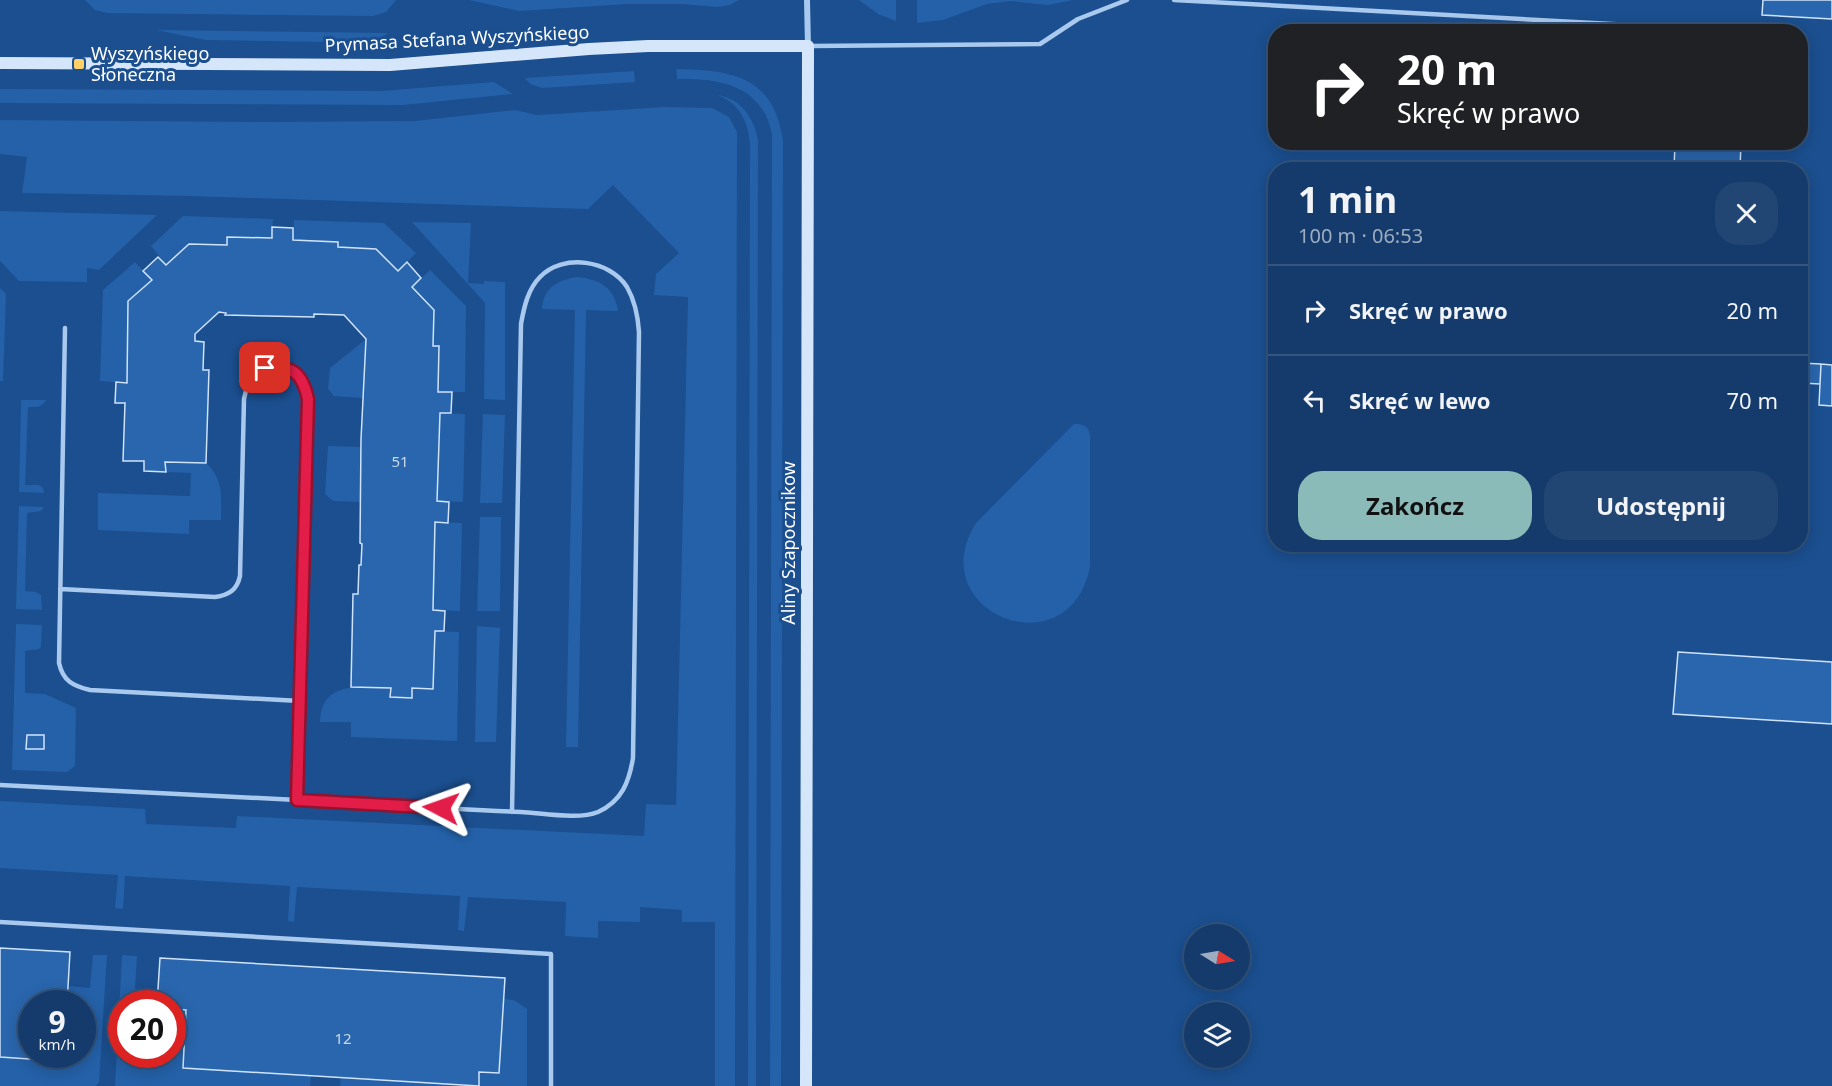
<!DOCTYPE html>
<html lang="pl">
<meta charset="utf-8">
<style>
:root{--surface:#143b6b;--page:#214673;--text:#f1f3f6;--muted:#9dadc1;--line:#33557e;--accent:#8bbbb9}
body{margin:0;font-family:"Noto Sans",sans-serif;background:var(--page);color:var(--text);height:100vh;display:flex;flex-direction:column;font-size:22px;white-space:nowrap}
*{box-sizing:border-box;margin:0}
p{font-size:20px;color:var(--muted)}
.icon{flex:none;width:33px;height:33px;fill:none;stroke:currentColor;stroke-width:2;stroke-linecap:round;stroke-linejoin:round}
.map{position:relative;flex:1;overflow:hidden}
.side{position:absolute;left:1268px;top:162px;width:540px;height:390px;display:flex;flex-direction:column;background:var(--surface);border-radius:24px;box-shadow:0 3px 15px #0003,0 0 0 2px var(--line)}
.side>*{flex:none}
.top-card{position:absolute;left:1268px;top:24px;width:540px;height:126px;border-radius:24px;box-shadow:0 3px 15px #0003,0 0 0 2px var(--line);background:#202124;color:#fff;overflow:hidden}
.needle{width:39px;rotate:101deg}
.buttons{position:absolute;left:1184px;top:924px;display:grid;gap:12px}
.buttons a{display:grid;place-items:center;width:66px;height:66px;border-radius:50%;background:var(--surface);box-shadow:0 3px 15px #0003,0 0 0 2px var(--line);font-size:30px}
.speed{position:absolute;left:18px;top:990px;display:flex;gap:12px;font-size:30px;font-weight:700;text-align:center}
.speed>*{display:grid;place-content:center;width:78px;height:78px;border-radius:50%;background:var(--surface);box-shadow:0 3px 15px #0003,0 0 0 2px var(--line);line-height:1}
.speed small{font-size:15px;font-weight:400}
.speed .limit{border:9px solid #d22;background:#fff;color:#111}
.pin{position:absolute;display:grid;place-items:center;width:51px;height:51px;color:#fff;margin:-26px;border-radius:12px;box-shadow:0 3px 9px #0006}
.me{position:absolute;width:66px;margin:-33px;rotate:274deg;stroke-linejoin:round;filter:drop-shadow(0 0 4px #0008)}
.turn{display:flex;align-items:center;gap:21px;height:126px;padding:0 30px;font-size:27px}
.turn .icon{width:78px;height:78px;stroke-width:2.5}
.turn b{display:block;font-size:42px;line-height:51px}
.round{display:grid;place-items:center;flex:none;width:63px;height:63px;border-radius:24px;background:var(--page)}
.headline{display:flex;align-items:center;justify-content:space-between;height:102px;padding:0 30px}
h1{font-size:36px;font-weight:700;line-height:45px}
.cta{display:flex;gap:12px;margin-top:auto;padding:12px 30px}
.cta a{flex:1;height:69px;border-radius:24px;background:var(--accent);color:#111;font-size:24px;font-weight:700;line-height:69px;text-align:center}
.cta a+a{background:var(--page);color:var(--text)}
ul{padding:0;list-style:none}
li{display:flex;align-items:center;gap:18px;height:90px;padding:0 30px;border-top:2px solid var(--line)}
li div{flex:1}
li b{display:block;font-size:22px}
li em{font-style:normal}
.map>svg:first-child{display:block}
</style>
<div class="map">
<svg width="1832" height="1086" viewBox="0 0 1832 1086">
<rect width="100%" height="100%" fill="#1b4f8f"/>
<path fill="#2461a8" d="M 85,0 L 396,0 L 386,12 L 373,16 L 107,13 L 95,10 Z
M 469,0 L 739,0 L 730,5 L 717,7 L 682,4 L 627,4 L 519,11 Z
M 859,0 L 896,0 L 896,21 L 878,14 Z
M 917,0 L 1073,0 L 1048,5 L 1010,1 L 987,4 L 943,20 L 917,23 Z
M 156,30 L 388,33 L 379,39 L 368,42 L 321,42 L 206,40 Z
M 676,69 C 732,70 774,76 783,141 L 781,1086 L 770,1086 L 772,135 C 763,85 719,78 677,79 Z
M 634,71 L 635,82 L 542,88 L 530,84 L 525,78 Z
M 494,82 L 513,94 L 403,105 L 0,103 L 0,89 L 381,91 Z
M 717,95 C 741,98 754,118 758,140 L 756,1086 L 748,1086 L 750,144 C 748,121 739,103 717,95 Z
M 665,107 L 712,108 L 729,117 L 737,132 L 735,1086 L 715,1086 L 715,922 L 682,922 L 682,910 L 640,907 L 640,922 L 598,921 L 598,938 L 565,936 L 566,902 L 468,897 L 464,931 L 458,930 L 460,896 L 297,887 L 294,922 L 288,921 L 290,886 L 125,876 L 123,909 L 115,908 L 118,875 L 0,868 L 0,801 L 145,809 L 146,824 L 236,828 L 237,816 L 644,836 L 646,804 L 676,805 L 688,297 L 654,295 L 656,274 L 679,253 L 613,185 L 588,209 L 191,196 L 22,193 L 27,157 L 0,154 L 0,120 L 272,122 L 415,121 L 515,110 L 537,115 Z
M 0,211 L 157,215 L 99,270 L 87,268 L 87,282 L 19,281 L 0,261 Z
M 183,216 L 273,219 L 272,238 L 228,237 L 227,245 L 166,265 L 151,246 Z
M 294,220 L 384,223 L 416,253 L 398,271 L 376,249 L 338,247 L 337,242 L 293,240 Z
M 412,222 L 471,223 L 468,283 L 484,284 L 484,281 L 505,282 L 505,400 L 484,399 L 485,303 Z
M 135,262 L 152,280 L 128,301 L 127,383 L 100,381 L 103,290 Z
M 430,270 L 466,306 L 465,392 L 438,392 L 439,347 L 433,346 L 434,310 L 412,287 Z
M 577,277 C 600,279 615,288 618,311 L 586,310 L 578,747 L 566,747 L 575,310 L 542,309 C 543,287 559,280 577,277 Z
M 0,288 L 6,294 L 3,381 L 0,381 Z
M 366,339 L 363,398 L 334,396 L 328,389 L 330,368 Z
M 21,400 L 46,400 C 42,408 36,407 28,407 L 25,485 L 39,485 L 43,488 L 44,493 L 19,492 Z
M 440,413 L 465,414 L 463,502 L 437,501 Z
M 483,414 L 505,415 L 502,503 L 480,503 Z
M 1074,424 C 1084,424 1088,426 1090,435 L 1090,567 C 1069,672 920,612 976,523 Z
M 328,446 L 361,447 L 360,502 L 333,501 L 325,494 Z
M 165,462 L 206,463 C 224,479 221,498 221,520 L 189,520 L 189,534 L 98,530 L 98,493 L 190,496 L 191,473 L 166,472 Z
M 19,506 L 44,507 L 41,511 L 27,513 L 25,591 L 36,592 L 41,595 L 42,610 L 16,609 Z
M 480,517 L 501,517 L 500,611 L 477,611 Z
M 435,522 L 462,523 L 460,611 L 433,610 Z
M 16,624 L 42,625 L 41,647 L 39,649 L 25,651 L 25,693 L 45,694 L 76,708 L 75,766 L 67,772 L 12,770 Z
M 477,626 L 500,628 L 496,742 L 475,742 Z
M 435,631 L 459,632 L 457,741 L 351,737 L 351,722 L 320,722 C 321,680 360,687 391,688 L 391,697 L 412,698 L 412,688 Z
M 93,955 L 107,955 L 99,1082 L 96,1086 L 0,1086 L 0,1057 L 44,1060 L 44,1055 L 82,1054 L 82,1004 L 67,1003 L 68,986 L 90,988 Z
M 122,955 L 137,956 L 135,989 L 158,991 L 157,1003 L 122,1004 L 122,1054 L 172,1054 L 173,1009 L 186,1010 L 311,1076 L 310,1086 L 115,1086 Z
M 504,999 L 514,1000 L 527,1009 L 527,1086 L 340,1086 L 341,1077 L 478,1086 L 479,1072 L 499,1073 Z"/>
<path fill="#2a66ad" stroke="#cfe3fa" stroke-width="1.5" d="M 1763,0 L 1832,0 L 1832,19 L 1762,15 Z
M 1675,142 L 1741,142 L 1740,170 L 1674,170 Z
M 272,227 L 293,228 L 293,240 L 338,242 L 338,247 L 376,249 L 398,271 L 407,262 L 421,278 L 412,287 L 434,310 L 433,346 L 439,346 L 438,392 L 452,392 L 451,413 L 440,413 L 437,501 L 449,502 L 448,523 L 435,522 L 433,610 L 445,611 L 444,631 L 435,631 L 433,689 L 412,688 L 412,698 L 390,697 L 391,688 L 351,687 L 353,594 L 358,594 L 359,565 L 361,565 L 362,544 L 360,543 L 361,439 L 366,339 L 344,315 L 314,314 L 314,317 L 225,315 L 226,313 L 219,312 L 195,334 L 195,341 L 204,342 L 203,370 L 209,370 L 206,463 L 165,462 L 166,472 L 144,471 L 144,461 L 123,461 L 125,403 L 115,403 L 116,382 L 127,383 L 128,301 L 152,280 L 143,271 L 158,257 L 166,265 L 189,244 L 227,245 L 227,237 L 272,238 Z
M 1800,363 L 1821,364 L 1820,384 L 1800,383 Z
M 1821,364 L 1832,365 L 1832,406 L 1819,405 Z
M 1678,652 L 1832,662 L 1832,724 L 1673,714 Z
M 27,735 L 44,735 L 44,749 L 26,749 Z
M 0,948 L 70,952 L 67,1004 L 32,1004 L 32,1054 L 44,1054 L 44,1060 L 0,1057 Z
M 160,958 L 505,978 L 499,1073 L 479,1072 L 479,1086 L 183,1068 L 186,1010 L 172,1009 L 172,1004 L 157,1004 Z"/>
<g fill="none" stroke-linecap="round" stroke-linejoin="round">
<path stroke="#a9c9ee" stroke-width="4.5" d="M 1174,0 L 1649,26
M 811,46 L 1040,44 L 1078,19 L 1127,0
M 65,328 L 59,663 C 63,681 73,686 90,690 L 300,701
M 0,785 L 297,800 L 308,399 C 307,393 306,385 303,380 C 293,364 263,362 252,376 C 247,383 246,391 244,399 L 240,576 C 237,590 229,595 215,597 L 60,589
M 297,800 C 372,804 446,809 521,812 C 542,813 579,820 598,812 C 622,801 629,782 633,758 L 639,332 C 638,317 635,301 627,287 C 610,260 563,253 540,277 C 528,289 524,307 521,324 L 512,812
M 0,922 L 551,954 L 551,1086"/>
<path stroke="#a9c9ee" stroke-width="6" d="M 807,0 L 808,46"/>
<path stroke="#d6e6fa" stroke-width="12" d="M 0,63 L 390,65 L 589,49 L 648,46 L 808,46 L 806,1086"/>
</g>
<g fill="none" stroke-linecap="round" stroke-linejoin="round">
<g stroke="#92132f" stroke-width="15">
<path id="route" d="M 265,368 C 292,365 302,372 308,399 L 297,800 L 441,808"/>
</g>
<use href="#route" stroke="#e11d48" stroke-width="10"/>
</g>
<rect fill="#ffd166" stroke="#1b4f8f" stroke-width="2" x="73" y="58" width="12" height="12" rx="3"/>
<g text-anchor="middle" stroke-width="6" stroke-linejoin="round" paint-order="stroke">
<g font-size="15" fill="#cad9ea">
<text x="400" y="467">51</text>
<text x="343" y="1044">12</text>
</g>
<g font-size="18" fill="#fff" stroke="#1b4f8f">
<text transform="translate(457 39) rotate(-3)" y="6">Prymasa Stefana Wyszyńskiego</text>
<text transform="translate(789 543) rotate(-90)" y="6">Aliny Szapocznikow</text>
</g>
<g font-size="18" fill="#fff" stroke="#1b4f8f" text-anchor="start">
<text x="91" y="60">Wyszyńskiego<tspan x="91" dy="21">Słoneczna</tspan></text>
</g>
</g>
</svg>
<div class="buttons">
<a><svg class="needle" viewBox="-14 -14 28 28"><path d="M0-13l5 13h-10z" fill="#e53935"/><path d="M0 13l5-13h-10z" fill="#9dadc1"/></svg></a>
<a><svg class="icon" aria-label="layers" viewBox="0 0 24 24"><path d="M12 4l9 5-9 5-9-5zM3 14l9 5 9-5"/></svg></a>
</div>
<div class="speed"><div>9<small>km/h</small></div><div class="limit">20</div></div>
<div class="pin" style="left:265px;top:368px;background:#d93025"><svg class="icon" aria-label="arrive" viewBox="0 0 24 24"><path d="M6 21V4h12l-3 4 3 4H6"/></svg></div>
<svg class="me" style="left:441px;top:808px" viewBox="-20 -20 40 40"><path d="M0-17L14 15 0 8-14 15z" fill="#e11d48" stroke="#fff" stroke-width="4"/></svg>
<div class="top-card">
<div class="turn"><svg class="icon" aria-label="right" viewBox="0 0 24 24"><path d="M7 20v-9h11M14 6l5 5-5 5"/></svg><div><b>20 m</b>Skręć w prawo</div></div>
</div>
<section class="side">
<div class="headline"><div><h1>1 min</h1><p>100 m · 06:53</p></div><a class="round"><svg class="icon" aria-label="close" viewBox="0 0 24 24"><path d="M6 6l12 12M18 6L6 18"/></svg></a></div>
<ul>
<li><svg class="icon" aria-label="right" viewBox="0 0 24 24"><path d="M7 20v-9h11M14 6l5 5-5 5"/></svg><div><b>Skręć w prawo</b></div><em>20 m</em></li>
<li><svg class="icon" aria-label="left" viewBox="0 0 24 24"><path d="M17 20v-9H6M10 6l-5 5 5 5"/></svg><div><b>Skręć w lewo</b></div><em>70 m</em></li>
</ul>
<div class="cta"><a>Zakończ</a><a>Udostępnij</a></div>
</section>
</div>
